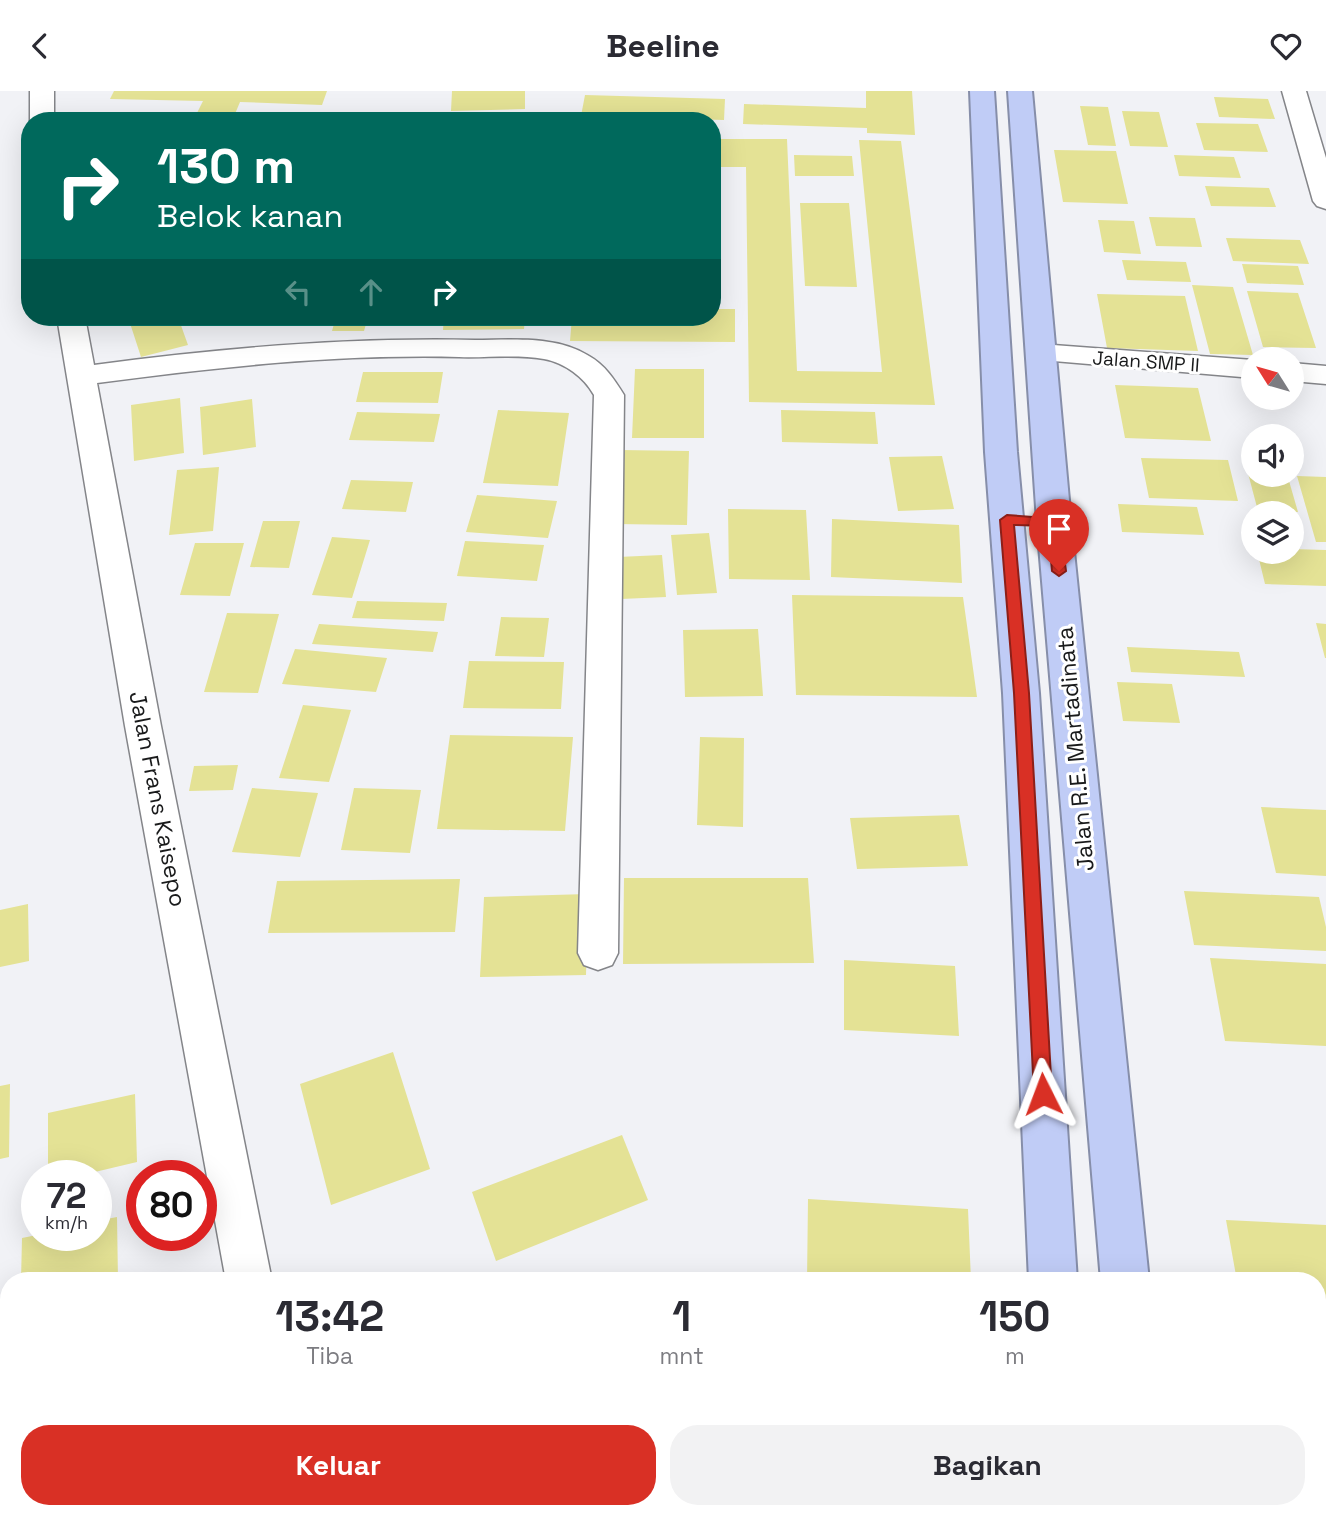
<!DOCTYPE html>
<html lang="id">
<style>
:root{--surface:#fff;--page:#f2f2f3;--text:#2b2b33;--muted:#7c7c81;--accent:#d93025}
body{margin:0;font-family:"Space Grotesk",sans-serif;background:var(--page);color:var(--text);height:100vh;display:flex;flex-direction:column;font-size:26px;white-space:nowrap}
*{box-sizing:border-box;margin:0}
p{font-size:23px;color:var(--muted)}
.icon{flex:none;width:38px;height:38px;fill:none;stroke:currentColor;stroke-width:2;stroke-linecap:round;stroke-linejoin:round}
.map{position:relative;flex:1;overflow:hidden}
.side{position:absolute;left:0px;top:1181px;width:1326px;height:247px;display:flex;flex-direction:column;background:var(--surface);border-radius:28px 28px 0 0;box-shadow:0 7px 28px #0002}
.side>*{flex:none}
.hud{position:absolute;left:21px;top:21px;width:700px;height:214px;border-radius:28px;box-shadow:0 7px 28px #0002;background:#00695c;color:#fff;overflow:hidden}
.needle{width:46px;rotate:307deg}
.tools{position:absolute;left:1241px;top:256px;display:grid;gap:14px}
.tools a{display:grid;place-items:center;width:63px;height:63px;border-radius:50%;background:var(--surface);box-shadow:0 7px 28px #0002;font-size:35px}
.speed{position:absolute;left:21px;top:1069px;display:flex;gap:14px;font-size:35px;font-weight:700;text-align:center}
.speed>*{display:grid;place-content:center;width:91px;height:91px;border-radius:50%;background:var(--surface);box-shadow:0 7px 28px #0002;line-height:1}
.speed small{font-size:18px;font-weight:400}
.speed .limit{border:10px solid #d22;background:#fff;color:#111}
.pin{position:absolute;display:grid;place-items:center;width:60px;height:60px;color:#fff;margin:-72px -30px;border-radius:50% 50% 50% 0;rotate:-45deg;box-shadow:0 0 7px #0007}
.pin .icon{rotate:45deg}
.me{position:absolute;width:77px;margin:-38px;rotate:357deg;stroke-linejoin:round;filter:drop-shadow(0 0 5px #0008)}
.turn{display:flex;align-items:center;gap:24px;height:147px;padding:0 21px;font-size:32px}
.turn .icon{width:91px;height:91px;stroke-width:2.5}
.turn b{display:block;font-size:49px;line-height:60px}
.lanes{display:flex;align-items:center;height:66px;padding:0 21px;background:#0003;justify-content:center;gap:35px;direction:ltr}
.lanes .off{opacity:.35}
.eta{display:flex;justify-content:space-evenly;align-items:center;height:119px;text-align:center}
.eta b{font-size:42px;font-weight:600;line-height:49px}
.action{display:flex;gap:14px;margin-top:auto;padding:14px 21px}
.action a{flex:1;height:80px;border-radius:28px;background:var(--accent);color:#fff;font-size:28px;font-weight:600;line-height:80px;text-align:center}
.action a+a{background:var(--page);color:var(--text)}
header{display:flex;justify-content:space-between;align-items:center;height:91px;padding:0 21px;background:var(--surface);font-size:32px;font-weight:600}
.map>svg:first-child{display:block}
</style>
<header><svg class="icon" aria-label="back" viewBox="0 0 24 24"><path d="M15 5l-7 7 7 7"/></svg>Beeline<svg class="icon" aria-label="heart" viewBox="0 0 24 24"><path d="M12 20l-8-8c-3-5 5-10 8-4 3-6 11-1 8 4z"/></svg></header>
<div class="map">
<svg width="1326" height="1427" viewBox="0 0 1326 1427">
<rect width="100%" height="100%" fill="#f1f2f6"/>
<path fill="#e4e295" d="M 114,0 L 327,0 L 322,14 L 240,11 L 232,30 L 193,30 L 203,10 L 110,8 Z
M 452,0 L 525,0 L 525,18 L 451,20 Z
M 866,0 L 912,0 L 915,44 L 867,42 L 867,37 L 743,33 L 744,13 L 866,17 Z
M 585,4 L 725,8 L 724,29 L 581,25 Z
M 1214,6 L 1268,8 L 1275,28 L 1219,26 Z
M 1080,15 L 1108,16 L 1116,55 L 1088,54 Z
M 1122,20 L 1159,21 L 1168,56 L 1130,55 Z
M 549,26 L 549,30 L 485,30 L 486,27 Z
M 1196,32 L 1258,33 L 1268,61 L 1204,59 Z
M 712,48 L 787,48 L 797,280 L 882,281 L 859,49 L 901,50 L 935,314 L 749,311 L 746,76 L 712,76 Z
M 1054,59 L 1116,60 L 1128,113 L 1063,111 Z
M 794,64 L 852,65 L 854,85 L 795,85 Z
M 1174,64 L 1234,66 L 1241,87 L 1179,85 Z
M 1205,95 L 1269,97 L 1276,116 L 1211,115 Z
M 800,112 L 849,112 L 857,196 L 805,195 Z
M 1149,126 L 1195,127 L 1202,156 L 1156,155 Z
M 1098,129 L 1134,130 L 1141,163 L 1104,161 Z
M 1226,147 L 1300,149 L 1309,173 L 1233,170 Z
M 1122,169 L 1186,171 L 1191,191 L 1127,189 Z
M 1242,173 L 1298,175 L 1304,194 L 1247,192 Z
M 1192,194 L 1233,196 L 1253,264 L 1210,263 Z
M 1247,200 L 1298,202 L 1316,257 L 1263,256 Z
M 1097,203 L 1185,205 L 1198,260 L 1107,257 Z
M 712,218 L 735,218 L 735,251 L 570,250 L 572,226 L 712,226 Z
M 128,226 L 178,226 L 188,254 L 141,266 Z
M 336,226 L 368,226 L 364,240 L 332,240 Z
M 444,226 L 525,226 L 524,238 L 443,239 Z
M 635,278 L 704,278 L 704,347 L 632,347 Z
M 363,281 L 443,281 L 438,312 L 356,311 Z
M 1115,294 L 1198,297 L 1211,350 L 1125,347 Z
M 180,307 L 184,362 L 134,370 L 131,314 Z
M 252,308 L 256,356 L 203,364 L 200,316 Z
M 498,319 L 569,322 L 558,395 L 483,392 Z
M 781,319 L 875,321 L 878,353 L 782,351 Z
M 357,321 L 440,323 L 434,351 L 349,349 Z
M 620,359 L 689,360 L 687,434 L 615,433 Z
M 942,365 L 954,418 L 898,420 L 889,366 Z
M 1141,367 L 1228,369 L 1238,410 L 1149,407 Z
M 1245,371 L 1253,371 L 1253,383 L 1287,383 L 1298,421 L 1258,420 Z
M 219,376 L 213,440 L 169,444 L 177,379 Z
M 1297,385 L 1326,386 L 1326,451 L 1316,451 Z
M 351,389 L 413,391 L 406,421 L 342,418 Z
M 477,404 L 557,410 L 548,447 L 466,441 Z
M 1118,413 L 1197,416 L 1204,444 L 1122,441 Z
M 728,418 L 806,419 L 810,489 L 729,488 Z
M 832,428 L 959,434 L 962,492 L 831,486 Z
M 263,430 L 300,430 L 289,477 L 250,476 Z
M 709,442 L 717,502 L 677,504 L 671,444 Z
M 332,446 L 370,449 L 352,507 L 312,504 Z
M 465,450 L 544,454 L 537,490 L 457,485 Z
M 195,452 L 244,452 L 230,505 L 180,504 Z
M 1292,458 L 1326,459 L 1326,495 L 1265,493 L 1257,460 L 1292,460 Z
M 662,464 L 666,506 L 621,508 L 618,466 Z
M 792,504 L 963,506 L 977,606 L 796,604 Z
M 357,510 L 447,512 L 444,530 L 352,527 Z
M 227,522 L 279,523 L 258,602 L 204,601 Z
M 501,526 L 549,527 L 544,566 L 495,565 Z
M 1316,532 L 1326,533 L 1326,567 L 1325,567 Z
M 319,533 L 438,541 L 433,561 L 312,553 Z
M 758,538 L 763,605 L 685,606 L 683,539 Z
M 1127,556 L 1239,561 L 1245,586 L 1131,581 Z
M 295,558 L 387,567 L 376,601 L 282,593 Z
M 469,570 L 564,571 L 561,618 L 463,617 Z
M 1117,591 L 1172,593 L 1180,632 L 1123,630 Z
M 303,614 L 351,619 L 329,691 L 279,687 Z
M 450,644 L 573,646 L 565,740 L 437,738 Z
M 700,646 L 744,647 L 743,736 L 697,734 Z
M 238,674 L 233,699 L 189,700 L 194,675 Z
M 252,697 L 318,702 L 300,766 L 232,761 Z
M 354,697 L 421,699 L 410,762 L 341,759 Z
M 1261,716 L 1326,719 L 1326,785 L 1276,782 Z
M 959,724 L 968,775 L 857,778 L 850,727 Z
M 624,787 L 808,787 L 814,872 L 623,873 Z
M 460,788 L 455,841 L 268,842 L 277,790 Z
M 1184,800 L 1319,806 L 1326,836 L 1326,860 L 1194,854 Z
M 588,803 L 586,884 L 480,886 L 484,806 Z
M 28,813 L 29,870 L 0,876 L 0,819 Z
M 1210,867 L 1326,873 L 1326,955 L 1225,950 Z
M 844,869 L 955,875 L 959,945 L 844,939 Z
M 393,961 L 430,1078 L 331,1114 L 300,993 Z
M 10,993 L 9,1066 L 0,1068 L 0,995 Z
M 135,1003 L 137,1071 L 78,1085 L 48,1085 L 48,1022 Z
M 622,1044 L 648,1109 L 496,1170 L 472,1101 Z
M 808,1108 L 968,1118 L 971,1190 L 807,1190 Z
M 117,1126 L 118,1190 L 21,1190 L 22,1147 L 37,1144 L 96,1144 L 96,1130 Z
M 1226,1129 L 1326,1134 L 1326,1275 L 1318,1274 L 1318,1190 L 1237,1190 Z
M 9,1297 L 9,1419 L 122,1421 L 75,1427 L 0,1427 L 0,1310 L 2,1298 Z
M 731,1419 L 892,1419 L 892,1427 L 730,1427 Z
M 444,1421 L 589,1424 L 589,1427 L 444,1427 Z"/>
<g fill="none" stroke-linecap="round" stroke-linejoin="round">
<g stroke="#848589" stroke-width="3">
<path id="minor" d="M 30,0 L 54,0 L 54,30 L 30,30 Z
M 1282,0 L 1306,0 L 1326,67 L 1326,118 L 1317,115 L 1313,110 Z
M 57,226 L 85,226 L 94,274 C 221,257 347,246 475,249 C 512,249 556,244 589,265 C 605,274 614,288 624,304 L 618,862 L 612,874 L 598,879 L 584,874 L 578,862 L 594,304 C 584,286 565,272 544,268 C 517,263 486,267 459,266 C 337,263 217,276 97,292 L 161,635 L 272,1190 L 226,1190 L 125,635 Z
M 1040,253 L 1253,269 L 1253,287 L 1030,268 L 1026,262 L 1030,256 Z
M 1292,272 L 1326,275 L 1326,293 L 1292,290 Z
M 268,1419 L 318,1419 L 320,1427 L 270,1427 Z"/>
</g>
<g stroke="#868ea9" stroke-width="4">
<path id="highway" d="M 970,0 L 994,0 L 1017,361 L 1039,602 L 1077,1190 L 1029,1190 L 1003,602 L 985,361 Z
M 1008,0 L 1032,0 L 1071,431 L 1149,1190 L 1101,1190 L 1037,431 Z
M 1040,1419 L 1092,1419 L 1092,1427 L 1040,1427 Z
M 1121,1419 L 1173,1419 L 1174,1427 L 1122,1427 Z"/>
</g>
<use href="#minor" fill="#fff" fill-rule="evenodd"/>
<use href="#highway" fill="#c0ccf6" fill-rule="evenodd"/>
</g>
<path fill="#d93025" stroke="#8d1f18" stroke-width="2" d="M 1007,424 L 1059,428 L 1066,480 L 1059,485 L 1052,480 L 1048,435 L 1014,434 L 1029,602 L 1052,1003 L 1050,1009 L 1043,1011 L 1037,1009 L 1034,1003 L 1014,602 L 1000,429 Z"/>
<g text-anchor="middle" stroke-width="6" stroke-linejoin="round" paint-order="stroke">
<g font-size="19" fill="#191a1b" stroke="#fff">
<text transform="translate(1146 270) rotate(4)" y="7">Jalan SMP II</text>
</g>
<g font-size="23" fill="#191a1b" stroke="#fff">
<text transform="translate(1075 658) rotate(-95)" y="8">Jalan R.E. Martadinata</text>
<text transform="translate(158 708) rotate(79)" y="8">Jalan Frans Kaisepo</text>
</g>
</g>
</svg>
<div class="tools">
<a><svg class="needle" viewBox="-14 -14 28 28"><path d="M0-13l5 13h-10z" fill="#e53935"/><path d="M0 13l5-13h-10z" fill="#7c7c81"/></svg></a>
<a><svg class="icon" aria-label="sound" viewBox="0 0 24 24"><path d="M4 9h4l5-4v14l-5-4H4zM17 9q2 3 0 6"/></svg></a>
<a><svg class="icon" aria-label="layers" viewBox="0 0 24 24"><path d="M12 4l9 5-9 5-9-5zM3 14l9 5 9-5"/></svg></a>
</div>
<div class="speed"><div>72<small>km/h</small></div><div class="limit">80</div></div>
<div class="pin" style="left:1059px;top:480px;background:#d93025"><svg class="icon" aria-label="arrive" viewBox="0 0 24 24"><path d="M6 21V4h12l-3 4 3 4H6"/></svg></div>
<svg class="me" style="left:1043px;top:1003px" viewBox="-20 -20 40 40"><path d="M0-17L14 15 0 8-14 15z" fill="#d93025" stroke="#fff" stroke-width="4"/></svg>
<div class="hud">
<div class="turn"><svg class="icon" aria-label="right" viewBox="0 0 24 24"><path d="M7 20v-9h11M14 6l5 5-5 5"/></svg><div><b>130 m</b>Belok kanan</div></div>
<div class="lanes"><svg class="icon off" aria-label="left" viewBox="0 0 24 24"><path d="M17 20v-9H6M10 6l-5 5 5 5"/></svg><svg class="icon off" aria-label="ahead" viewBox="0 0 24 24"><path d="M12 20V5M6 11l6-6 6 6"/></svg><svg class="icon" aria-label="right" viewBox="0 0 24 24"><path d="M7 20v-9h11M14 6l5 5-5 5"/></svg></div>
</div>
<section class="side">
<div class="eta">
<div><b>13:42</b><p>Tiba</p></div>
<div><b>1</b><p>mnt</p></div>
<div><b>150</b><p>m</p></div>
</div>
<div class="action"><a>Keluar</a><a>Bagikan</a></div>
</section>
</div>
